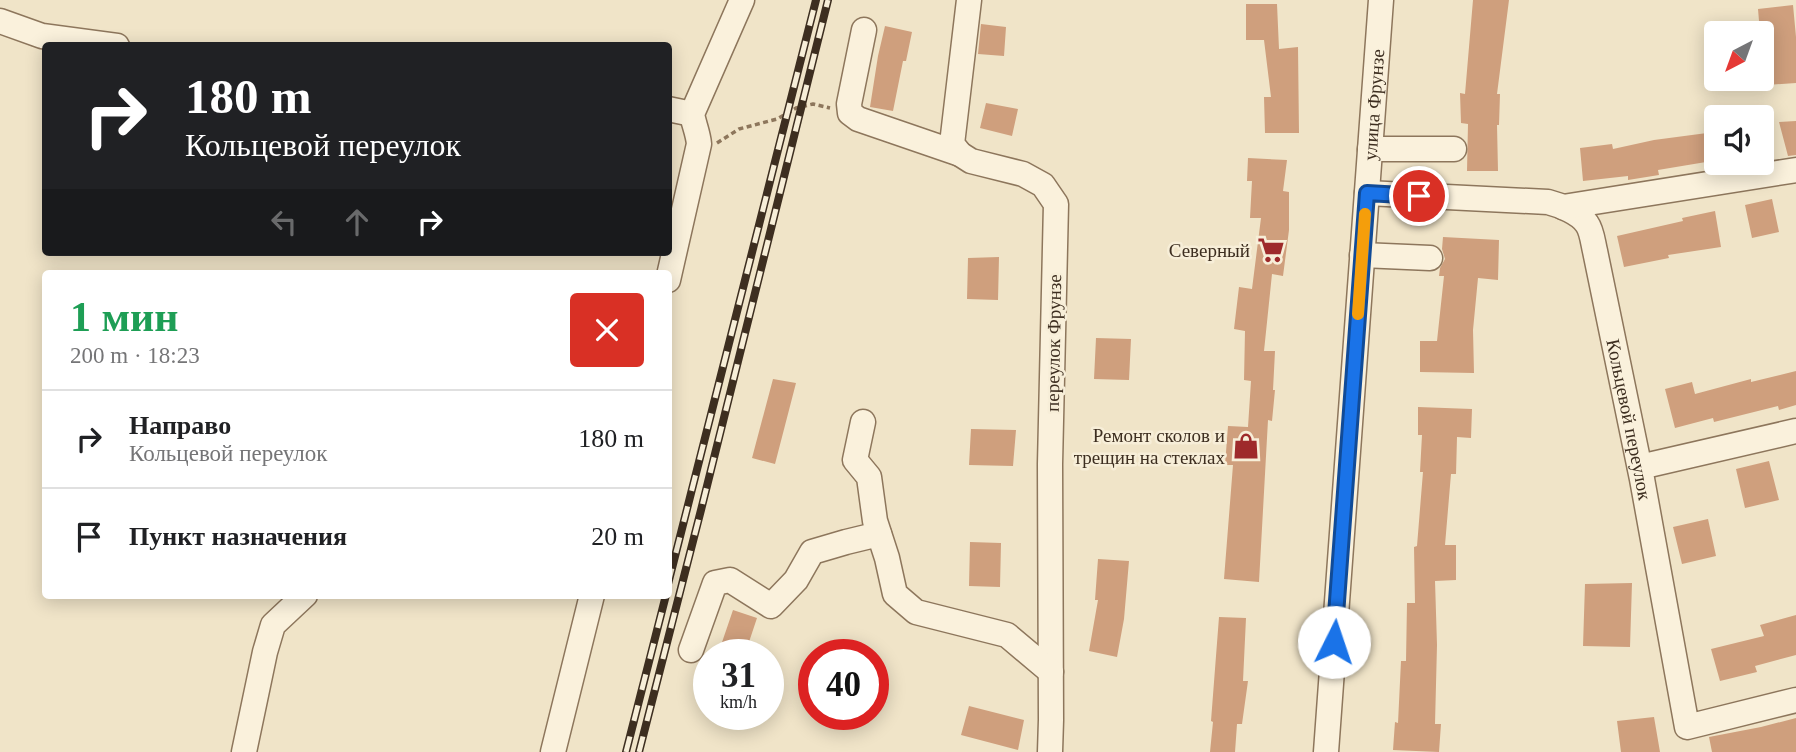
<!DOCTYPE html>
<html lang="ru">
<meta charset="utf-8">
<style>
:root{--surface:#fff;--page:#f6f6f6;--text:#202124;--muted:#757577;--line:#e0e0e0}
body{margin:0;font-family:Georgia,serif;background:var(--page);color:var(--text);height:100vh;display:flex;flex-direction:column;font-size:26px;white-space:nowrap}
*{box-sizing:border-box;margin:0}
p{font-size:23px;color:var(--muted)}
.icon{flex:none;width:38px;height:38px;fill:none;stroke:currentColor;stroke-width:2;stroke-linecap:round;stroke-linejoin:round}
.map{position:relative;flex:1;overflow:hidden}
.drawer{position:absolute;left:42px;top:270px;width:630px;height:329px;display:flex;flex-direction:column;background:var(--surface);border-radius:7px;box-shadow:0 4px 18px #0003}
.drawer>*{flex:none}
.banner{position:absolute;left:42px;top:42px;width:630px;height:214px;border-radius:7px;box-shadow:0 4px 18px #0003;background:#202124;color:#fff;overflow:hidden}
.needle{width:46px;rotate:221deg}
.tools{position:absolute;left:1704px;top:21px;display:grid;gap:14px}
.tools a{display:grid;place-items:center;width:70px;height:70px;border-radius:7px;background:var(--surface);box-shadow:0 4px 18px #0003;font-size:35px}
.speed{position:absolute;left:693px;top:639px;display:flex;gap:14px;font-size:35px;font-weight:700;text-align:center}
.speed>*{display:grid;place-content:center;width:91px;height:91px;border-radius:50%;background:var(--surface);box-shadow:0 4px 18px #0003;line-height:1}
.speed small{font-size:18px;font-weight:400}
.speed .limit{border:10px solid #d22;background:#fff;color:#111}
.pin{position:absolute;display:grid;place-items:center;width:60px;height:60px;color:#fff;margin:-30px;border:4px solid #fff;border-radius:50%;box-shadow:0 2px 7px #0007}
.me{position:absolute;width:77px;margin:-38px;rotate:4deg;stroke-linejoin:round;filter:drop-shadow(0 0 5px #0008)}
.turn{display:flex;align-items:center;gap:24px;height:147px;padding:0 28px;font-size:32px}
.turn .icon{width:91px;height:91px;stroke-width:2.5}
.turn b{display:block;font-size:49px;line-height:60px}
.lanes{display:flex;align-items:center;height:66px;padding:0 28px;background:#0003;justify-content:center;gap:35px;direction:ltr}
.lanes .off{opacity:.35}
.round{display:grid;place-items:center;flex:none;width:74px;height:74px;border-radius:7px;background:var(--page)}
.headline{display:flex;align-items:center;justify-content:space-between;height:119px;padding:0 28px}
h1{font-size:42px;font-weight:700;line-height:52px;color:#1e9e55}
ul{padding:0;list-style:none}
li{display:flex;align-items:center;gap:21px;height:98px;padding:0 28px;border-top:2px solid var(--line)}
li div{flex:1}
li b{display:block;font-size:26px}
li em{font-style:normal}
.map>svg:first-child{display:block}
</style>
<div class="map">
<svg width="1796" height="752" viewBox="0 0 1796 752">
<rect width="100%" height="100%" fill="#f0e4c8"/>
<path fill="#cf9f7d" d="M 1473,0 L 1509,0 L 1497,94 L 1500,94 L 1499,125 L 1497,125 L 1498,171 L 1467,171 L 1468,124 L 1461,123 L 1460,93 L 1465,94 Z
M 1246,4 L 1277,4 L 1279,49 L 1298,47 L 1299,133 L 1265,133 L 1264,97 L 1271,97 L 1264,40 L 1246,40 Z
M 1793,5 L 1796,37 L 1796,83 L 1767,85 L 1763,38 L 1762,33 L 1760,33 L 1758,9 Z
M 981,24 L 1006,27 L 1004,56 L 978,54 Z
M 885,26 L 912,32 L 906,61 L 903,61 L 893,111 L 870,107 L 878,56 Z
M 986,103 L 1018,109 L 1012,136 L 980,128 Z
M 1796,121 L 1796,155 L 1788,156 L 1779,122 Z
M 1707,133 L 1712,161 L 1658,170 L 1659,175 L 1628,180 L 1628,176 L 1583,181 L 1580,148 L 1612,144 L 1613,149 L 1654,140 Z
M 1248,158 L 1287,160 L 1283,191 L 1289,192 L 1289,230 L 1283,276 L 1272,274 L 1264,351 L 1275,351 L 1273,390 L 1275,390 L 1272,421 L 1268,420 L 1259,582 L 1224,579 L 1233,465 L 1225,465 L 1228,426 L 1248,427 L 1251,381 L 1244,380 L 1245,331 L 1234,329 L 1239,287 L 1252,289 L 1261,218 L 1250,218 L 1252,181 L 1247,181 Z
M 1772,199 L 1779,232 L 1752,238 L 1745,205 Z
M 1715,211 L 1721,247 L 1668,255 L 1669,258 L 1624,267 L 1617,236 L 1683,221 L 1682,218 Z
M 1443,237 L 1499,240 L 1498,280 L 1478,278 L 1473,330 L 1474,373 L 1420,372 L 1420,341 L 1437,341 L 1444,276 L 1439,276 L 1440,268 L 1445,259 L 1442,249 Z
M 999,257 L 998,300 L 967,299 L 968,258 Z
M 1096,338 L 1131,339 L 1129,380 L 1094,379 Z
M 1796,371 L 1796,405 L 1779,410 L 1778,406 L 1714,422 L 1713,418 L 1675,428 L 1665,389 L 1692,382 L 1695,394 L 1751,379 L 1751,382 Z
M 773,379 L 796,383 L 775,464 L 752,458 Z
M 1418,407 L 1472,409 L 1471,438 L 1457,437 L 1456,474 L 1451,474 L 1445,545 L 1456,545 L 1456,580 L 1435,581 L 1437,645 L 1435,724 L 1441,724 L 1439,752 L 1393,750 L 1395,722 L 1398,723 L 1401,661 L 1406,661 L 1407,603 L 1415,603 L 1414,547 L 1417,546 L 1423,472 L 1420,472 L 1422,435 L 1418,435 Z
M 971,429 L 1016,430 L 1013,466 L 969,465 Z
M 1769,461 L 1779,500 L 1745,508 L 1736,469 Z
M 1708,519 L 1716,556 L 1682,564 L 1673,527 Z
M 970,542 L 1001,543 L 1000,587 L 969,586 Z
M 1098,559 L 1129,561 L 1124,619 L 1117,657 L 1089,651 L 1098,600 L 1095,600 Z
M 1632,583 L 1630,647 L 1583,646 L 1585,584 Z
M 733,610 L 757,618 L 745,654 L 718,654 Z
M 1796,615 L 1796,655 L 1755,666 L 1757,672 L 1720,681 L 1711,649 L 1764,636 L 1760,625 Z
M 1219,617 L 1246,618 L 1243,681 L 1248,681 L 1242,724 L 1237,724 L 1235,752 L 1210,752 L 1213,722 L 1211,721 Z
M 969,706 L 1024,720 L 1018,750 L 961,735 Z
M 1654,717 L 1660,752 L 1621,752 L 1617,721 Z
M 1796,718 L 1796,752 L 1712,752 L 1709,737 L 1761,727 Z"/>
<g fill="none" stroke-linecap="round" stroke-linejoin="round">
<g stroke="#8d765c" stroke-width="27">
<g id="minor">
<path d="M 969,0 L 952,144 L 960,154 L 971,161 L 1023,174 L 1043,185 L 1056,204 L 1050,464 L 1051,720 L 1050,752"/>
<path d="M 0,21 L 42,36 L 117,46"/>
<path d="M 864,30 L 849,104 L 850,113 L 858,119 L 960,154"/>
<path d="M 668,109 L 692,114"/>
<path d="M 1370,149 L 1454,149"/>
<path id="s1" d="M 1367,193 L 1548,202 C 1560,205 1580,213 1587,224 C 1592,231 1593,243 1595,251 L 1642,479 L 1687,727 L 1796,700"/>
<path d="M 1563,207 L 1796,170"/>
<path d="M 1362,255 L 1430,258"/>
<path d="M 668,280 L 699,144 C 698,133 694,125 692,114 L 742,0"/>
<path d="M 863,422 L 855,460 L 869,477 L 875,521 L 887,558 L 895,594 L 916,612 L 1007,635 L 1051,672"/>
<path d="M 1640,467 L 1796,431"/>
<path d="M 691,650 L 715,583 L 730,580 L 771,606 L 796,580 L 812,552 L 846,542 L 879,534"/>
<path d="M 244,752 L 265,652 L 273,625 L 305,595"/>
<path d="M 553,752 L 592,595"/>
<path id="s2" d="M 1326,752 L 1381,0"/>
</g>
</g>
<path stroke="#8d765c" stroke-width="3.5" stroke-dasharray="5 3.5" stroke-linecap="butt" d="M 717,143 L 739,129 L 777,119 L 796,108 L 813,104 L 830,108"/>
<use href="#minor" stroke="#faf1dc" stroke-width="24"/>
<g stroke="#3d2e20" stroke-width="8">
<path id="rail" d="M 668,584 L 816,0
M 626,752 L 666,595
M 639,752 L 701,510 L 828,0"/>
</g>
<use href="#rail" stroke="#f7eed8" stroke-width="5" stroke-dasharray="16" stroke-linecap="butt"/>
</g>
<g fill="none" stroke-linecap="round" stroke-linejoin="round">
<g stroke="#114b97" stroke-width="18">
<path id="route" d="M 1334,642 L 1367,193 L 1419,196"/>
</g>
<use href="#route" stroke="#1a73e8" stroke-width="12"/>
<path stroke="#f59e0b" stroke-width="12" d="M 1358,314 L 1365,214"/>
</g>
<defs>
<g id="supermarket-bare" transform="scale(2.1)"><path d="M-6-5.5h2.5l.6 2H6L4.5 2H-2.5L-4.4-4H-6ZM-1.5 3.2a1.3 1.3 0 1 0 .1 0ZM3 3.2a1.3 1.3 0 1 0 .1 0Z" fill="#9e2a2b" stroke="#f7eed8" stroke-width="2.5" paint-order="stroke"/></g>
<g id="shop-bare" transform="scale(2.1)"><path d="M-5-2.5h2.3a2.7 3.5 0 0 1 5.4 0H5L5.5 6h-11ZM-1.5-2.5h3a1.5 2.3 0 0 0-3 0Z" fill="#9e2a2b" stroke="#f7eed8" stroke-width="2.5" paint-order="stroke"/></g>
</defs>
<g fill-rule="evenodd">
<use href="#supermarket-bare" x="1271" y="250"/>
<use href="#shop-bare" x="1246" y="446"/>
</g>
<g text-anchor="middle" stroke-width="5" stroke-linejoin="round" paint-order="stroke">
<g font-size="19" fill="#3d2e20" stroke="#f7eed8">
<text dy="7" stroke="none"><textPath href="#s2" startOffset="649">улица Фрунзе</textPath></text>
<text transform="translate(1053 343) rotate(-89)" y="7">переулок Фрунзе</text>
<text dy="7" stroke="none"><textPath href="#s1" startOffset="427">Кольцевой переулок</textPath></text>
</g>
<g font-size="19" fill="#3d2e20" stroke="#f7eed8" text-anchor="end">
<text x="1250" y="257">Северный</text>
<text x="1225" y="442">Ремонт сколов и<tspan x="1225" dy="22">трещин на стеклах</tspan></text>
</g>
</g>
</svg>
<div class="tools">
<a><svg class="needle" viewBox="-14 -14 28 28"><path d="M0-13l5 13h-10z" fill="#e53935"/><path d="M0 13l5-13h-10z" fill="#757577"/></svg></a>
<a><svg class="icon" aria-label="sound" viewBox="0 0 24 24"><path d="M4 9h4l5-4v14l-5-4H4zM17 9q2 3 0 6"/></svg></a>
</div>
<div class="speed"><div>31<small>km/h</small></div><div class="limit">40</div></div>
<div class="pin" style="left:1419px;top:196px;background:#d93025"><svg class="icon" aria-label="arrive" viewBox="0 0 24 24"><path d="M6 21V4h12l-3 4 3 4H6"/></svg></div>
<svg class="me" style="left:1334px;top:642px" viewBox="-20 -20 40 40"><circle r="19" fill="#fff"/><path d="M0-13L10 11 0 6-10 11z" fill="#1a73e8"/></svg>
<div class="banner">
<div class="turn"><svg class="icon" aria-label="right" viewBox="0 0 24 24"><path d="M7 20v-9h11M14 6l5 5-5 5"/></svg><div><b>180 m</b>Кольцевой переулок</div></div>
<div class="lanes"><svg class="icon off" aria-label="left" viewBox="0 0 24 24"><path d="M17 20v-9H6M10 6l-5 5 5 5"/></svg><svg class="icon off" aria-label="ahead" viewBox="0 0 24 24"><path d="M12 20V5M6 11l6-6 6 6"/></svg><svg class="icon" aria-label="right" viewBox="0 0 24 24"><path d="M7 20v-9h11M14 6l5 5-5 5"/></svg></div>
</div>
<section class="drawer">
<div class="headline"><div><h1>1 мин</h1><p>200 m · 18:23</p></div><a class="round" style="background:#d93025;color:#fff"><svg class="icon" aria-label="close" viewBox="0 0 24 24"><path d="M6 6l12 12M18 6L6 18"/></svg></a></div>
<ul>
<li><svg class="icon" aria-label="right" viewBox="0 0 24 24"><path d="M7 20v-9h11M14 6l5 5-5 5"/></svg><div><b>Направо</b><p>Кольцевой переулок</p></div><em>180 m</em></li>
<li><svg class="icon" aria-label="arrive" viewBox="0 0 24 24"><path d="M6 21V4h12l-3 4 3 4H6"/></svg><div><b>Пункт назначения</b></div><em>20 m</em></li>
</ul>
</section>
</div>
